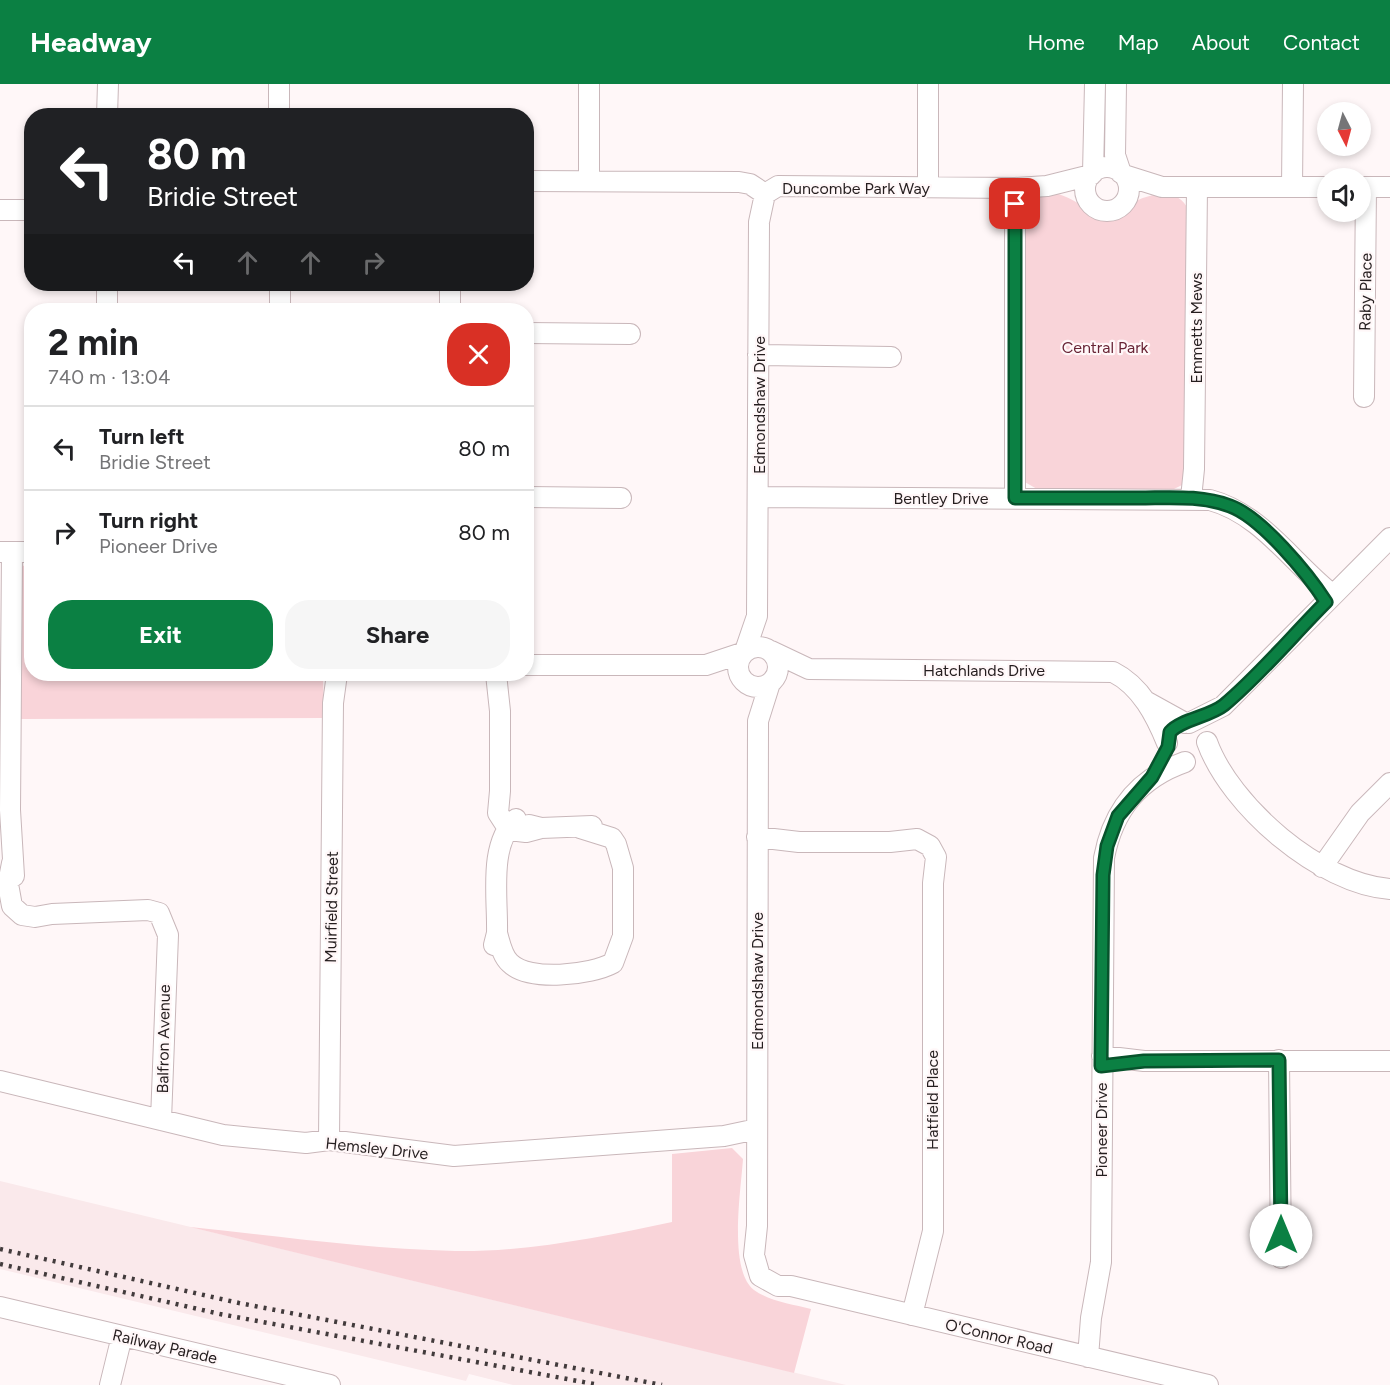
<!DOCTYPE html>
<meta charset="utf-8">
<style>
:root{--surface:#fff;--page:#f6f6f6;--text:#202124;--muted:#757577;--line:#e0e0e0;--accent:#0b8043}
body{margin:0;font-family:Figtree,sans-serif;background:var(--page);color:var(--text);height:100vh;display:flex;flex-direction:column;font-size:22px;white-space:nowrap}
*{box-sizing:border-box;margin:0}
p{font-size:20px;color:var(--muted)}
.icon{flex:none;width:33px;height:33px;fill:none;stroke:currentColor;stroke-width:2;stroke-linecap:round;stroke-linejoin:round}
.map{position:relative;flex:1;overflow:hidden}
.details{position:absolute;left:24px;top:219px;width:510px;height:378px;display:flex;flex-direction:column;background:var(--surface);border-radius:24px;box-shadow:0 3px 9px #0003}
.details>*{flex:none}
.hud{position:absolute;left:24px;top:24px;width:510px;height:183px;border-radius:24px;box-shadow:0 3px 9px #0003;background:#202124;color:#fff;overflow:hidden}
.needle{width:39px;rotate:174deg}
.buttons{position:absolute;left:1317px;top:18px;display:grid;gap:12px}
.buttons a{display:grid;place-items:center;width:54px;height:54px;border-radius:50%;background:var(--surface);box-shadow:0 3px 9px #0003;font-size:30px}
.pin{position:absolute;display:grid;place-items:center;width:51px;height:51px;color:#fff;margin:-26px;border-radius:12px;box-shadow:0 3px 9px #0006}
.me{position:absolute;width:66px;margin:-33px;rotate:0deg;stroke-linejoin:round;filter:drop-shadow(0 0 4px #0008)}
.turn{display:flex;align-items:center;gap:21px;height:126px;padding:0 24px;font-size:27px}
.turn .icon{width:78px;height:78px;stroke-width:2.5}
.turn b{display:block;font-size:42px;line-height:51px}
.lanes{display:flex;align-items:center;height:57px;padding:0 24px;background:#0003;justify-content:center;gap:30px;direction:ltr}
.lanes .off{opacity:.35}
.round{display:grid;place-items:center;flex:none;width:63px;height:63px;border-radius:24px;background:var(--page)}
.head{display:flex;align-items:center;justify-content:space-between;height:102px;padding:0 24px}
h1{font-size:36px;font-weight:700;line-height:45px}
.primary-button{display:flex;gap:12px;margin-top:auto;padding:12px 24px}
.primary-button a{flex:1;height:69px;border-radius:24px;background:var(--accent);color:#fff;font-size:24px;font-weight:700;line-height:69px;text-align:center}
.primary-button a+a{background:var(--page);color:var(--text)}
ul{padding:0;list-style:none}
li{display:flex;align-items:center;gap:18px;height:84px;padding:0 24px;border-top:2px solid var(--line)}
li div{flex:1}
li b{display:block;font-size:22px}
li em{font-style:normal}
header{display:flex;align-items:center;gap:36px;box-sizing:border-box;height:84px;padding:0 30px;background:var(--accent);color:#fff}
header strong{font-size:28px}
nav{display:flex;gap:33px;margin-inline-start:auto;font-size:21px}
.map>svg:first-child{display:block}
</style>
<header>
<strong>Headway</strong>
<nav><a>Home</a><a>Map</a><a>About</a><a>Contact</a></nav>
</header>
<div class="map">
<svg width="1390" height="1301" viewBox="0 0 1390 1301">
<rect width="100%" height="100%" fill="#fff7f8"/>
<path fill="#fae9eb" d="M 0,1097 L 846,1301 L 513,1301 L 469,1290 L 466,1297 L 0,1185 Z"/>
<path fill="#f9d4d9" d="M 1052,109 C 1076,112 1088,131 1103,132 C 1116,134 1125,123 1136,117 C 1153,108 1181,105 1188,126 L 1184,400 L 1170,407 L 1037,405 L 1023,397 L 1023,122 L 1031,113 Z
M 29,477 L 31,477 L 32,590 L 323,590 L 324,634 L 20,635 L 19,493 L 22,483 Z
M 732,1064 L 743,1075 C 741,1106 728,1186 754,1206 C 771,1218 792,1220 811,1225 L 794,1289 L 190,1143 C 278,1152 366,1165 455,1167 C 528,1168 601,1153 672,1138 L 672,1070 Z"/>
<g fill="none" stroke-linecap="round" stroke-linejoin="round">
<g stroke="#c9b7ba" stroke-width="22">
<path id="minor" d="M 279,0 L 279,32
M 589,0 L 589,97
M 1116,0 L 1115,71 L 1121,89
M 107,32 L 108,0
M1085 105a22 22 0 1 1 44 0a22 22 0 1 1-44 0Z
M 1093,89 L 1095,0
M 1124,91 L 1162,103 L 1328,103
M 526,97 L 739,98 L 750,100 L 765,110 L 778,102 L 1015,104 L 1047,102 L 1091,91
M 928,103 L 928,0
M 1292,103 L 1293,0
M 1360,103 L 1390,103
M 1015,104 L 1015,414
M 0,126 L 32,126
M 107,200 L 107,226
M 280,226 L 280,200
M 450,226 L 450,200
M 526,249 L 630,250
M 758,271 L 891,273
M 1364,313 L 1366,103
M 526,413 L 621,414
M 760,413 L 1210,416 C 1262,430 1292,479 1333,511
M 1191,414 L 1194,385 L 1197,103
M 0,468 L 32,468
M 12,468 L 10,726 L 14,792
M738 583a20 20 0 1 1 40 0a20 20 0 1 1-40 0Z
M 745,567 L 757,532 L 759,138 L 765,110
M 771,567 L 809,585 L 1113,588 C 1141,602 1156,632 1167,659
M 526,581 L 706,581 L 742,569
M 496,590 L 500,627 L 500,707 L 498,729 L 509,746 L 526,748 L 541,744
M 770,599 L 758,637 L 757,1142 L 754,1171 L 760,1192 L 778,1202 L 791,1202 L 1208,1301
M 1147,618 L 1185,639
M 1189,639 L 1223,622 L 1390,454
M 1207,658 C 1230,722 1320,800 1390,805
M 529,741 L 541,744 L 592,742
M 757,753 L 799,758 L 890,758 L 917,755 L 930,762 L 936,773 L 933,799 L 933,1147 L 912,1231
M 12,779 L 8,800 L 12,822 L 22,831 L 35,833 L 52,830 L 148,826 L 159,829 L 168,851 L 161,1036
M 1322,783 L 1360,729 L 1390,699
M 497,849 C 500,859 502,872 510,879 C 529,898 591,891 613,879 L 623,852 L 623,784 L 616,760 L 612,754 L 580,744
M 494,861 L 497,849 C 498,813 488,761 516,735
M 1102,972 L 1144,977 L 1390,977
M 1279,976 L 1281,1174
M 0,997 L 223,1051 L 306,1059 L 329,1056 L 454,1072 L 724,1052 L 757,1045
M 329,1056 L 333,619 L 337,590
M 0,1223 L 330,1301
M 1088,1273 L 1091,1234 L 1101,1178 L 1104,774 C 1113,726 1139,694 1185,678
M 110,1301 L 122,1252"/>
</g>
<use href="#minor" stroke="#fff" stroke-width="20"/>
<path stroke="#423b3c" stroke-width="4.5" stroke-dasharray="3 6" stroke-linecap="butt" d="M 0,1165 L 239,1219 L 662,1301
M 0,1180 L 220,1230 L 599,1301"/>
</g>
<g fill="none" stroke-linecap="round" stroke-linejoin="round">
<g stroke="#07532c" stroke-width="15">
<path id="route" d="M 1015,120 L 1015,414 C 1056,414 1098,414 1139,414 C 1169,414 1201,411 1230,422 C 1261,433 1308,490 1326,518 C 1294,550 1259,592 1224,621 C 1209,633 1182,635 1170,648 L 1168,663 L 1152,693 L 1118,732 L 1107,762 L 1103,791 L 1101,982 L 1144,977 L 1279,976 L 1281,1151"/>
</g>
<use href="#route" stroke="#0b8043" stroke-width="10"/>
</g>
<g text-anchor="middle" stroke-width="4.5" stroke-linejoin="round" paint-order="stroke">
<g font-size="16" fill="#251e1f" stroke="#fff7f8">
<text x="856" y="110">Duncombe Park Way</text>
<text transform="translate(1365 208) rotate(-89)" y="6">Raby Place</text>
<text transform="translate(1196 244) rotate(-90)" y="6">Emmetts Mews</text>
<text transform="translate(759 321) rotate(-90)" y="6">Edmondshaw Drive</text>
<text x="941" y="420">Bentley Drive</text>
<text x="984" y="592">Hatchlands Drive</text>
<text transform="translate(331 823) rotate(-89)" y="6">Muirfield Street</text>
<text transform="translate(757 897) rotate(-90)" y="6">Edmondshaw Drive</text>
<text transform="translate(163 955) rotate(-89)" y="6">Balfron Avenue</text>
<text transform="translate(932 1016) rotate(-90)" y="6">Hatfield Place</text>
<text transform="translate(1101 1046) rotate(-90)" y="6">Pioneer Drive</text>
<text transform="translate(377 1064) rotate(6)" y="6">Hemsley Drive</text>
<text transform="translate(999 1252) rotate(13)" y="6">O'Connor Road</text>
<text transform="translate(165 1262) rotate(13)" y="6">Railway Parade</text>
</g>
<g font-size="16" fill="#682435" stroke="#fff7f8">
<text x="1105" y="269">Central Park</text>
</g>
</g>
</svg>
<div class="buttons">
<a><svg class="needle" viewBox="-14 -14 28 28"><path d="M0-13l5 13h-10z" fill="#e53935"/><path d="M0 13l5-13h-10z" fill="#757577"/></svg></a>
<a><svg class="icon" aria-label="sound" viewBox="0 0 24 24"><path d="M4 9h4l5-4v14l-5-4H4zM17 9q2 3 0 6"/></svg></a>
</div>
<div class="pin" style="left:1015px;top:120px;background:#d93025"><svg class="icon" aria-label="arrive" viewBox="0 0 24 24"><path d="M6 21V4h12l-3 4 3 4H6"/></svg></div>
<svg class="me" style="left:1281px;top:1151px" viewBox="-20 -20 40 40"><circle r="19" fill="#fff"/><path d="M0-13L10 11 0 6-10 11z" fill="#0b8043"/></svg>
<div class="hud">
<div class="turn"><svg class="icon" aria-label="left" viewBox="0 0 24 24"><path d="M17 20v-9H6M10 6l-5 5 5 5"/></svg><div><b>80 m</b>Bridie Street</div></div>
<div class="lanes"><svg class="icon" aria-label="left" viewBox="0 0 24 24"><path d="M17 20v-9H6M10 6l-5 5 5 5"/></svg><svg class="icon off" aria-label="ahead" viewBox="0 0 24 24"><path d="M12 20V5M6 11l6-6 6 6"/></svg><svg class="icon off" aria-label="ahead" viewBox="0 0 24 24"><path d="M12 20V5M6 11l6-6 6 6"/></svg><svg class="icon off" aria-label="right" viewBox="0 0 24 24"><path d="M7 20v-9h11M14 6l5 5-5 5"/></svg></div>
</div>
<section class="details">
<div class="head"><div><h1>2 min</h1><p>740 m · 13:04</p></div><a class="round" style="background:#d93025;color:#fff"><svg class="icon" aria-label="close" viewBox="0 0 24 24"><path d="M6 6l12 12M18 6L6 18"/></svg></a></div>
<ul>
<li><svg class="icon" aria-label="left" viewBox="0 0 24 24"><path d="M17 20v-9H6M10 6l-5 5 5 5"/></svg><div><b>Turn left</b><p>Bridie Street</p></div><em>80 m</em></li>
<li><svg class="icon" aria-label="right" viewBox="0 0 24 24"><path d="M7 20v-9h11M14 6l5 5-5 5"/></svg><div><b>Turn right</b><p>Pioneer Drive</p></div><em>80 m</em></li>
</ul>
<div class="primary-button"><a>Exit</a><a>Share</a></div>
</section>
</div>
